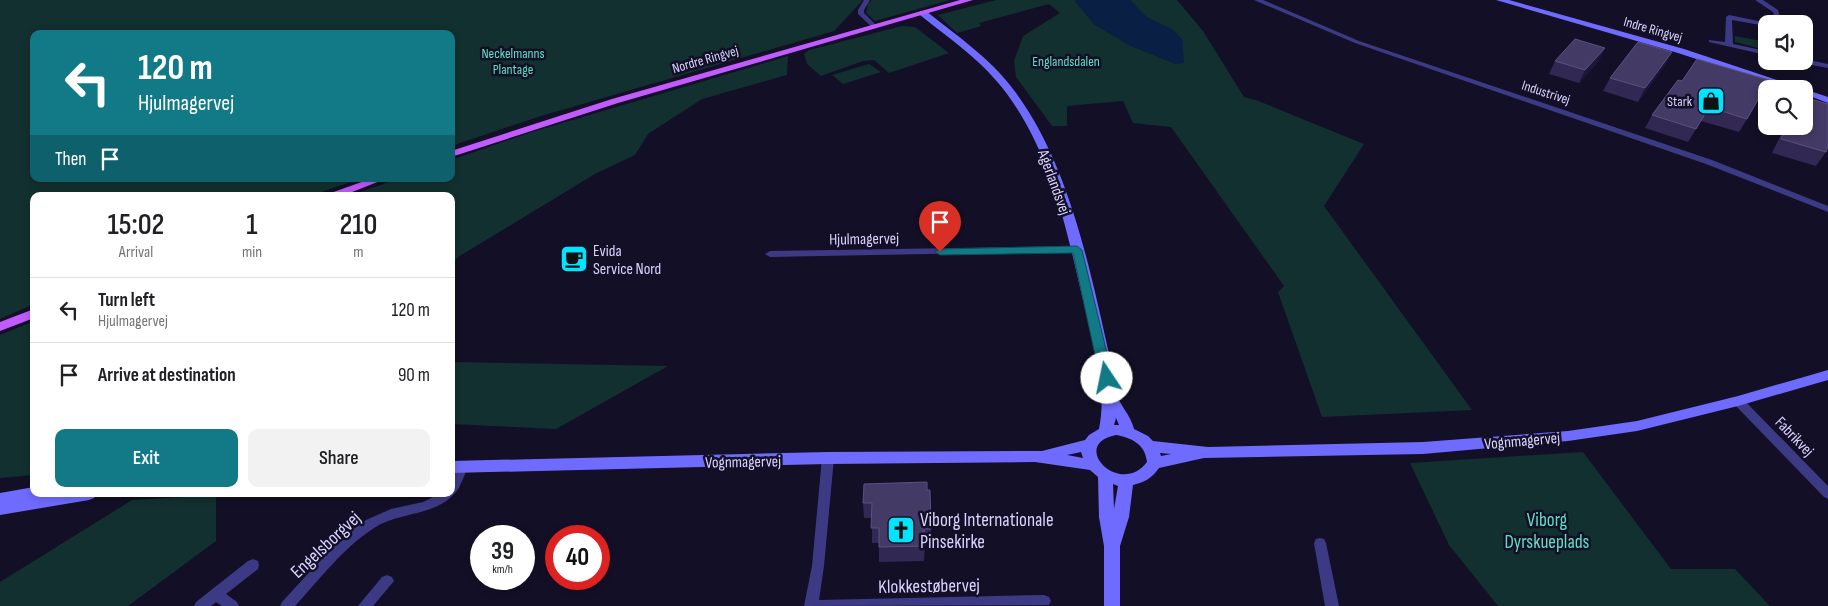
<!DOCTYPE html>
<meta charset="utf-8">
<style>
:root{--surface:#fff;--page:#f2f2f2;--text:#202124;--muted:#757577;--line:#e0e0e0;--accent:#127987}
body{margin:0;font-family:"Sofia Sans Condensed",sans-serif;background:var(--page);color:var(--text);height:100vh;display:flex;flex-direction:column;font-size:19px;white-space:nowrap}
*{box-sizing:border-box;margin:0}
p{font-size:16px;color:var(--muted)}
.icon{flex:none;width:28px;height:28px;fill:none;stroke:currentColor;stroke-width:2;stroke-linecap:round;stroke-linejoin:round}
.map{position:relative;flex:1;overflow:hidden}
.details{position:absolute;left:30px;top:192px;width:425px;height:305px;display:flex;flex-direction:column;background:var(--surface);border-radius:10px;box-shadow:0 2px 8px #0003}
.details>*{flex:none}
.top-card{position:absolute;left:30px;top:30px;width:425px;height:152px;border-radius:10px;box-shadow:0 2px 8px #0003;background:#127987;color:#fff;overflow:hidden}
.buttons{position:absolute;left:1758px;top:15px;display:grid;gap:10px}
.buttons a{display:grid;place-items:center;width:55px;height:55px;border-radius:10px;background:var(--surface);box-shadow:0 2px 8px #0003;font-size:25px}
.speed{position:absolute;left:470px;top:525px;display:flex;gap:10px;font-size:25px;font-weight:700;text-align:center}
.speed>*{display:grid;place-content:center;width:65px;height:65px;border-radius:50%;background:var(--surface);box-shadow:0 2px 8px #0003;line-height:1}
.speed small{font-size:12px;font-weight:400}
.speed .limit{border:8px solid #d22;background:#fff;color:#111}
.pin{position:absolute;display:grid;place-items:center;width:42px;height:42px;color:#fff;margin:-51px -21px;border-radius:50% 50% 50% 0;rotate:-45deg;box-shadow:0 0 5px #0007}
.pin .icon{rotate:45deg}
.me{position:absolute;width:55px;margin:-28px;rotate:349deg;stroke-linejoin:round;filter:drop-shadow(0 0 4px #0008)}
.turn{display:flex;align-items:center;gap:18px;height:105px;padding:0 25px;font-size:22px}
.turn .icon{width:65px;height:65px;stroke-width:2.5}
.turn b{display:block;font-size:35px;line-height:42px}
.then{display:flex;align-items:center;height:48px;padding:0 25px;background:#0003;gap:10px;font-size:19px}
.eta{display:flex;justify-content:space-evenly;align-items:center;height:85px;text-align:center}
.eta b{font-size:30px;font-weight:600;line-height:35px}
.primary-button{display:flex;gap:10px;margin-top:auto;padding:10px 25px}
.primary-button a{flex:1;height:58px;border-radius:10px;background:var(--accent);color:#fff;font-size:20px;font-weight:600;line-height:58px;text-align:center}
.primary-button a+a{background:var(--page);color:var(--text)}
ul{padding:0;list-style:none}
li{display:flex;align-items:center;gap:15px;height:65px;padding:0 25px;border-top:1px solid var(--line)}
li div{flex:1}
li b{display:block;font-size:19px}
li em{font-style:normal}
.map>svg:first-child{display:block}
</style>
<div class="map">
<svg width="1828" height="606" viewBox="0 0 1828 606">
<rect width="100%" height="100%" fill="#130f26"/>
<path fill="#12302f" d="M 0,0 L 863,0 L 834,31 L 541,116 L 451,146 L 451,34 L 34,34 L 34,179 L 359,179 L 310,196 L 34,196 L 34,304 L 0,319 Z
M 872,0 L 950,0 L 875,21 L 866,13 L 868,4 Z
M 996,0 L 1077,0 L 1075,1 L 1094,24 L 1129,45 L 1176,64 C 1191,34 1173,31 1150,19 C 1142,15 1136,7 1130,0 L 1177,0 L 1203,31 L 1244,97 L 1256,100 L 1364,144 L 1324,206 L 1472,410 L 1322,417 L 1278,292 L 1284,286 L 1171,127 L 1133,123 L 1123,101 L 1067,106 L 1067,126 L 1052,126 L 1016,77 L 1014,61 L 1023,36 L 1060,13 L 1049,4 L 979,23 L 981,26 L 957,33 L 938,15 Z
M 902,26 L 915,27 L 949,53 L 889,73 L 874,60 L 863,61 L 821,76 L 807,64 L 804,54 L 809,50 Z
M 1735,36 L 1766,42 L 1766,50 L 1735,42 Z
M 788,56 L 787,75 L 702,99 L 648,134 L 635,155 L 595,174 L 458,257 L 451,265 L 451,196 L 349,196 L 398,179 L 451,179 L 451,160 L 532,132 Z
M 869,64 L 881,72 L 843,84 L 832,75 Z
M 34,321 L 34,475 L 0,478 L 0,335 Z
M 451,362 L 668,366 L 556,429 L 451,424 Z
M 1583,452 L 1671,569 L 1735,569 L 1770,606 L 1498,606 L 1449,545 L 1410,463 Z
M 216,495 L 216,541 L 128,606 L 0,606 L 0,582 L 132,500 Z"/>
<path fill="#0a1f44" d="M 1077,0 L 1130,0 L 1148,18 L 1172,29 L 1182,39 L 1184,63 L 1176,64 L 1129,45 L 1094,24 L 1075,1 Z"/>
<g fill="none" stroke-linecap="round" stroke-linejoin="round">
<path fill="#3d3a85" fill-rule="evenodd" d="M 864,0 L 870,0 L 864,10 L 864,13 L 877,26 L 877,28 L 873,28 L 858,14 L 858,10 Z
M 1254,0 L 1263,0 L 1359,41 L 1712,160 L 1828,206 L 1828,212 L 1706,164 L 1355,43 Z
M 1755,0 L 1763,0 L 1778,10 L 1782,24 L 1776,24 L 1773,12 Z
M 1729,15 L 1768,23 L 1769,24 L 1766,24 L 1766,26 L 1732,20 L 1733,44 L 1766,51 L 1766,55 L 1709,42 L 1709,40 L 1725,42 L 1726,17 Z
M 1804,59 L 1828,64 L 1828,68 L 1801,63 L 1801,61 L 1804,61 Z
M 1077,246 L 1080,247 L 1082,249 L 1080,251 L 770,257 L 765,254 L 770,251 Z
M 1738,397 L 1742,398 L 1828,486 L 1828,499 L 1824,497 L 1734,404 L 1732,401 L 1734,398 Z
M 828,453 L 832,455 L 834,458 L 824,566 L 819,600 L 1044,595 L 1049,597 L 1051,601 L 1049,605 L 804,606 L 812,566 L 822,458 L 824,455 Z
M 462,463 L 466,465 L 468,468 C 464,475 461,486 456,492 C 435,517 400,511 374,528 C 343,548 320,579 295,606 L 280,606 L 282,602 L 327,553 L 353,529 L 366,520 L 391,509 L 423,502 L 439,494 L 451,494 L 451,478 L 458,465 Z
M 1320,538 L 1324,539 L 1326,543 L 1339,606 L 1325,606 L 1314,543 L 1316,539 Z
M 253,559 L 258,561 L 259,565 L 258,569 L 226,594 L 237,602 L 239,606 L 222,606 L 216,602 L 211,606 L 194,606 L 196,602 L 248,561 Z
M 387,575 L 392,577 L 394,581 L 373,606 L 358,606 L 382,577 Z"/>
<path fill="#6f6bff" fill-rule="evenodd" d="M 1496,0 L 1509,0 L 1684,49 L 1828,97 L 1828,103 L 1804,94 L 1804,89 L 1788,89 L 1678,53 Z
M 920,11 L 926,11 C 956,35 990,58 1013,89 C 1069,162 1090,270 1110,358 C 1112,369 1113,381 1116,392 C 1119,405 1131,415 1134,429 L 1148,436 L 1153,441 L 1208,447 L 1423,442 L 1568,431 L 1637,421 L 1738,396 L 1828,370 L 1828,380 L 1738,406 L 1637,431 L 1568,441 L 1423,454 L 1204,458 L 1159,468 C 1152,478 1145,482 1133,485 L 1129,517 L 1120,546 L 1120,606 L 1104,606 L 1104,546 L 1099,517 L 1098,477 L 1090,470 L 1035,462 L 828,464 L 451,473 L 451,461 L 828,452 L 1042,451 L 1085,440 L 1089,435 L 1099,429 C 1107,389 1095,352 1086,313 C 1068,237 1054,158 1007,94 C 984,62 950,39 920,15 ZM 1116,418 L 1119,425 L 1114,425 ZM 1116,435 C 1132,438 1145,444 1147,462 C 1120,498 1068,444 1116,435 ZM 1081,452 L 1083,458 L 1067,455 ZM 1160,453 L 1171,454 L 1161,456 ZM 1113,484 L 1118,486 L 1114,509 Z
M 34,487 L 34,494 L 41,494 L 40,496 L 54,494 L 97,494 L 94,498 L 89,500 L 0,515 L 0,493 Z"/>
<path fill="#c25bff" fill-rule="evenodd" d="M 960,0 L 973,0 L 618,103 L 451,157 L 451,151 L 612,99 Z
M 370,179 L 385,179 L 342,196 L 327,196 L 328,194 Z
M 34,309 L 34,318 L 0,331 L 0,322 Z"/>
</g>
<path fill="#312854" d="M 1672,52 L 1665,65 L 1638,102 L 1603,91 L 1610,78 Z
M 1555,61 L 1599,61 L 1579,83 L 1549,74 Z
M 1678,80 L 1747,119 L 1739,132 L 1701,121 L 1688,142 L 1645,128 L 1652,115 Z
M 1785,126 L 1804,126 L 1826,152 L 1816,166 L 1772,153 Z
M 927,490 L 931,529 L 931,544 L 925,544 L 924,561 L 879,562 L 879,543 L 872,543 L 872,518 L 864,518 L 863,503 Z"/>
<path fill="#1d163a" d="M 1605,48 L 1599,61 L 1579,83 L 1585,70 Z
M 1672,52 L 1665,65 L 1638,102 L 1645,88 Z"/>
<path fill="#433a66" stroke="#5a527e" d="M 1575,39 L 1605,48 L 1585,70 L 1555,61 Z
M 1638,42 L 1672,52 L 1645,88 L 1610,78 Z
M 1697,59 L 1769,80 L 1747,119 L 1709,107 L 1696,129 L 1652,115 L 1678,80 L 1682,81 Z
M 1804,97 L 1828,104 L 1828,146 L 1826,152 L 1781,139 L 1787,126 L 1804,126 Z
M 927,482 L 927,490 L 930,490 L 931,529 L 924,529 L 925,546 L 879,547 L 879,528 L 871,528 L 872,503 L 863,503 L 864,484 Z"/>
<path fill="#127987" stroke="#0c4f58" d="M 1077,246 L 1082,250 L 1113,378 L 1107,383 L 1100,378 L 1073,253 L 940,255 L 935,252 L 940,249 Z"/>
<defs>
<g id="shop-square" transform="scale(1.4375)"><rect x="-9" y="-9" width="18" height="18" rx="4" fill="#00e5ff" stroke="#130f26"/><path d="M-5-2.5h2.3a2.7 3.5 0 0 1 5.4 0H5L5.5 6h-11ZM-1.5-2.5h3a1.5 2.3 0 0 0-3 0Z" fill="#111"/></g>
<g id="cafe-square" transform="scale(1.4375)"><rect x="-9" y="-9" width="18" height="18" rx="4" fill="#00e5ff" stroke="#130f26"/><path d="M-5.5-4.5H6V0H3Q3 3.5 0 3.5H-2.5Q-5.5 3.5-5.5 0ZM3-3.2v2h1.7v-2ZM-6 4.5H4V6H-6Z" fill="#111"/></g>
<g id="church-square" transform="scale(1.4375)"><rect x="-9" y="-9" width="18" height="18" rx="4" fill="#00e5ff" stroke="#130f26"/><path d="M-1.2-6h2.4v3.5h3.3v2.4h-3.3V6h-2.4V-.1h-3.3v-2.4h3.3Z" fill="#111"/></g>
</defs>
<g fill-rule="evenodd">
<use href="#shop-square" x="1711" y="101"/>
<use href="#cafe-square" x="574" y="259"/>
<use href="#church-square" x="901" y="530"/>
</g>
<g text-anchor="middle" stroke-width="5" stroke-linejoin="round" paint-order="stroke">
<g font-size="14" fill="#d9d4ff" stroke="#130f26">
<text transform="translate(1653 29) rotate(16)" y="5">Indre Ringvej</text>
<text transform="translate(705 59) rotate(-16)" y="5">Nordre Ringvej</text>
<text transform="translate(1546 92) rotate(18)" y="5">Industrivej</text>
</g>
<g font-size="14" fill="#5fe0c0" stroke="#130f26">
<text x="513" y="58">Neckelmanns<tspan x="513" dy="16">Plantage</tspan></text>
<text x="1066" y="66">Englandsdalen</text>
</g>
<g font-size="14" fill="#d9d4ff" stroke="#130f26" text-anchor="end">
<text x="1692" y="106">Stark</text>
</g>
<g font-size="16" fill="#d9d4ff" stroke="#130f26">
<text transform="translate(1055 182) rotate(70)" y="6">Agerlandsvej</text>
<text transform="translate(864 238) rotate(-1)" y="6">Hjulmagervej</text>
<text transform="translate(1795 436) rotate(46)" y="6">Fabrikvej</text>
<text transform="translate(1522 440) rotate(-5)" y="6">Vognmagervej</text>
<text transform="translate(743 461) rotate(-1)" y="6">Vognmagervej</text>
</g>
<g font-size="16" fill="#d9d4ff" stroke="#130f26" text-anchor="start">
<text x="593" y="256">Evida<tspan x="593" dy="18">Service Nord</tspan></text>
</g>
<g font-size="19" fill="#d9d4ff" stroke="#130f26" text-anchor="start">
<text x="920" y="526">Viborg Internationale<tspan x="920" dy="22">Pinsekirke</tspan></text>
</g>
<g font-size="19" fill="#5fe0c0" stroke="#130f26">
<text x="1547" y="526">Viborg<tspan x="1547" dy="22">Dyrskueplads</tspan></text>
</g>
<g font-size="19" fill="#d9d4ff" stroke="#130f26">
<text transform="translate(325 544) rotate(-43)" y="7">Engelsborgvej</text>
<text transform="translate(929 585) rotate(-1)" y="7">Klokkestøbervej</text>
</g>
</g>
</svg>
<div class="buttons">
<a><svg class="icon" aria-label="sound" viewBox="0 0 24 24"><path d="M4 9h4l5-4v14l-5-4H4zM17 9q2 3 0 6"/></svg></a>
<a><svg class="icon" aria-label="search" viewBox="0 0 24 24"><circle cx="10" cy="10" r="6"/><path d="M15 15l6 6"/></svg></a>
</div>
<div class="speed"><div>39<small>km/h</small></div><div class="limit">40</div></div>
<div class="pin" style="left:940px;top:252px;background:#d93025"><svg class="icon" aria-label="arrive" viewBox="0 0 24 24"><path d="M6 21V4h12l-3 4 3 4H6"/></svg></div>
<svg class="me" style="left:1107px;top:378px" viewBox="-20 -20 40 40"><circle r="19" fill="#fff"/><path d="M0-13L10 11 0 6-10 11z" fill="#127987"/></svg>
<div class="top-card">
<div class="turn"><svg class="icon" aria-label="left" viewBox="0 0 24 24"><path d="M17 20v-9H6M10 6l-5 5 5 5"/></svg><div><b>120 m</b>Hjulmagervej</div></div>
<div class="then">Then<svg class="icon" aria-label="arrive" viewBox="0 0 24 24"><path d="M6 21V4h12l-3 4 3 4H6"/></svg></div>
</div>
<section class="details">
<div class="eta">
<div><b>15:02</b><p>Arrival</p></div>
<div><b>1</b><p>min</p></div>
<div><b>210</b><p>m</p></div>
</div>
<ul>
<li><svg class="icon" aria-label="left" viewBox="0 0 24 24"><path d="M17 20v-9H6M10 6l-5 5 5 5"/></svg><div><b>Turn left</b><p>Hjulmagervej</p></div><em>120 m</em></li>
<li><svg class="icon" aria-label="arrive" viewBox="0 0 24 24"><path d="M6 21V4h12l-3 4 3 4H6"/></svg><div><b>Arrive at destination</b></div><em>90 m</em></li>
</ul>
<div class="primary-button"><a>Exit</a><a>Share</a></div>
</section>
</div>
